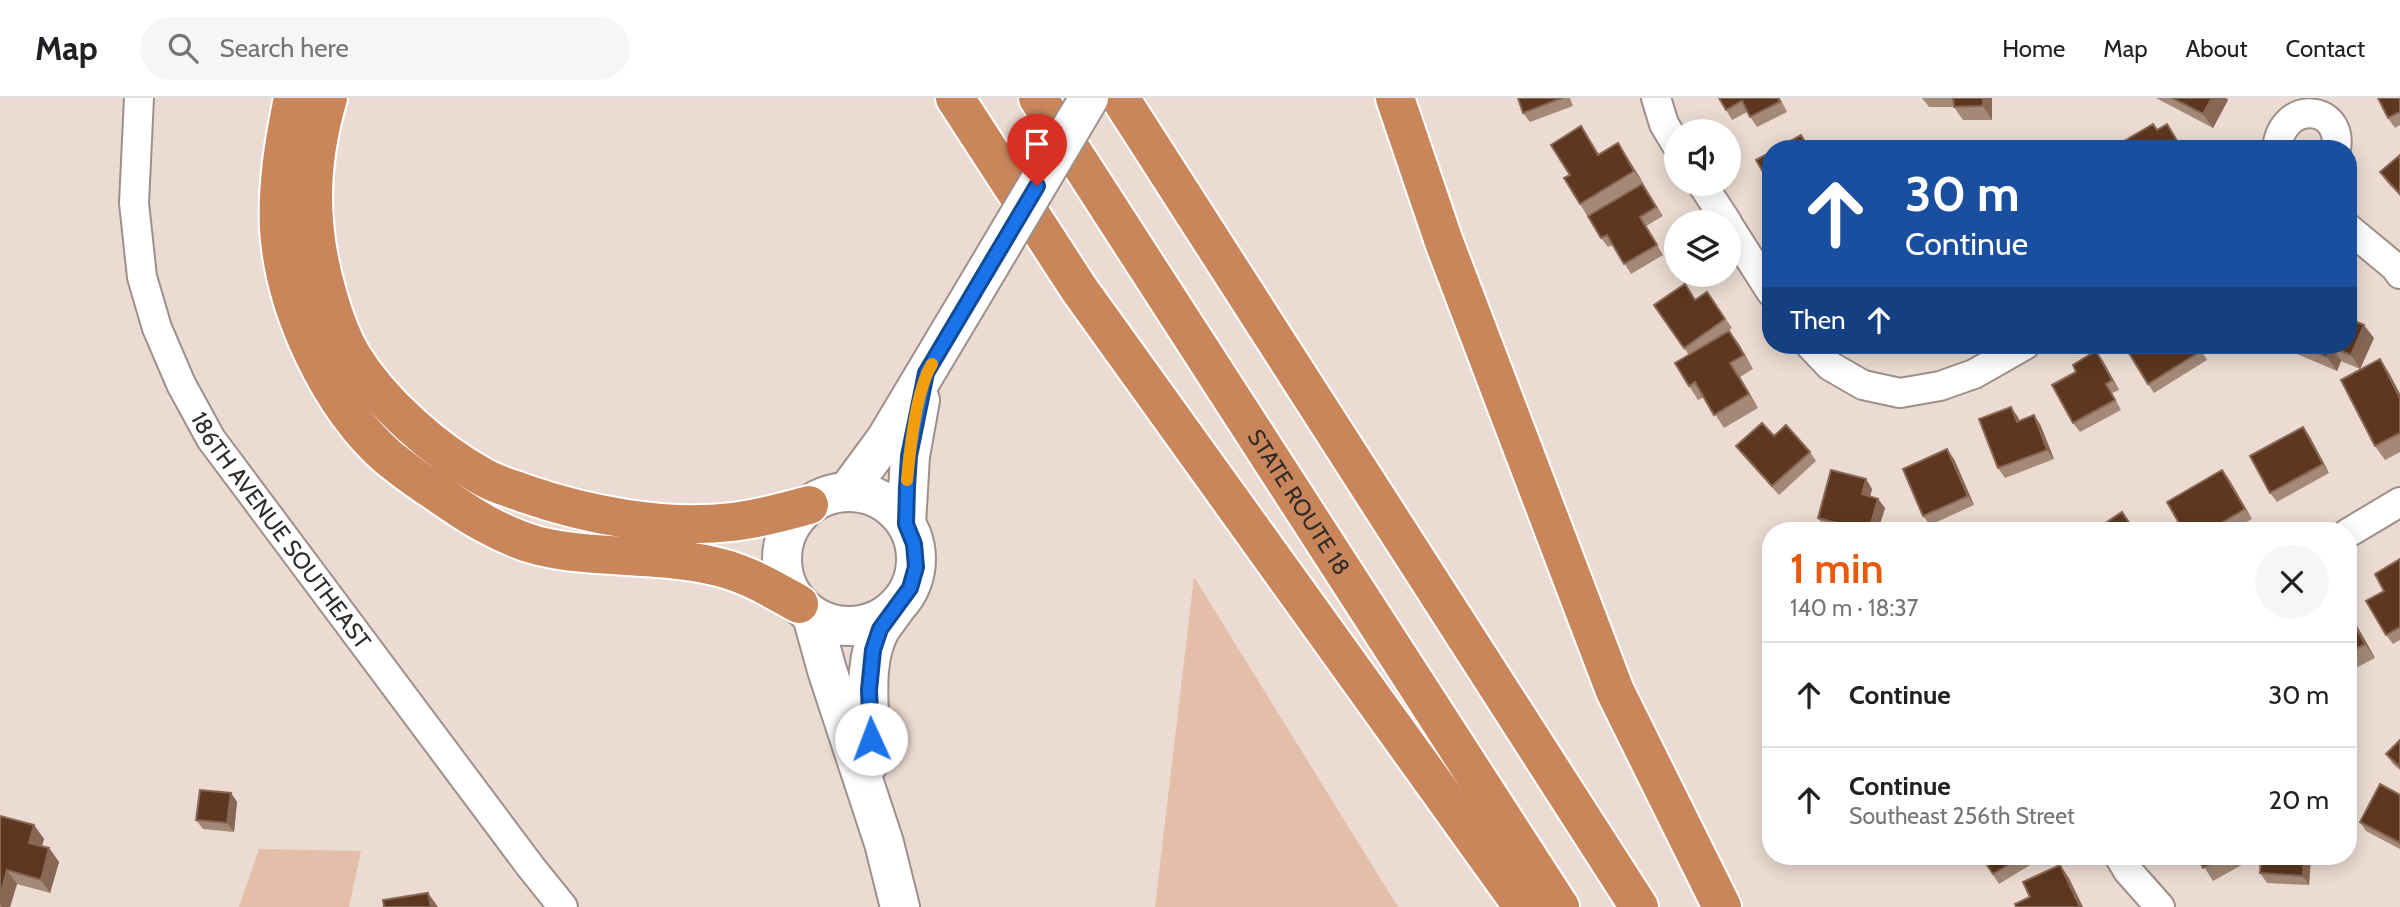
<!DOCTYPE html>
<meta charset="utf-8">
<style>
:root{--surface:#fff;--page:#f6f6f6;--text:#202124;--muted:#757577;--line:#e0e0e0;--accent:#ea580c}
body{margin:0;font-family:Cabin,sans-serif;background:var(--page);color:var(--text);height:100vh;display:flex;flex-direction:column;font-size:26px;white-space:nowrap}
*{box-sizing:border-box;margin:0}
p{font-size:23px;color:var(--muted)}
.icon{flex:none;width:38px;height:38px;fill:none;stroke:currentColor;stroke-width:2;stroke-linecap:round;stroke-linejoin:round}
.map{position:relative;flex:1;overflow:hidden}
.side{position:absolute;left:1762px;top:424px;width:595px;height:343px;display:flex;flex-direction:column;background:var(--surface);border-radius:28px;box-shadow:0 4px 18px #0003}
.side>*{flex:none}
.banner{position:absolute;left:1762px;top:42px;width:595px;height:214px;border-radius:28px;box-shadow:0 4px 18px #0003;background:#1a4fa0;color:#fff;overflow:hidden}
.fabs{position:absolute;left:1664px;top:21px;display:grid;gap:14px}
.fabs a{display:grid;place-items:center;width:77px;height:77px;border-radius:50%;background:var(--surface);box-shadow:0 4px 18px #0003;font-size:35px}
.pin{position:absolute;display:grid;place-items:center;width:60px;height:60px;color:#fff;margin:-72px -30px;border-radius:50% 50% 50% 0;rotate:-45deg;box-shadow:0 0 7px #0007}
.pin .icon{rotate:45deg}
.me{position:absolute;width:77px;margin:-38px;rotate:358deg;stroke-linejoin:round;filter:drop-shadow(0 0 5px #0008)}
.turn{display:flex;align-items:center;gap:24px;height:147px;padding:0 28px;font-size:32px}
.turn .icon{width:91px;height:91px;stroke-width:2.5}
.turn b{display:block;font-size:49px;line-height:60px}
.then{display:flex;align-items:center;height:66px;padding:0 28px;background:#0003;gap:14px;font-size:26px}
.round{display:grid;place-items:center;flex:none;width:74px;height:74px;border-radius:37px;background:var(--page)}
.summary{display:flex;align-items:center;justify-content:space-between;height:119px;padding:0 28px}
h1{font-size:42px;font-weight:600;line-height:52px;color:var(--accent)}
ul{padding:0;list-style:none}
li{display:flex;align-items:center;gap:21px;height:105px;padding:0 28px;border-top:2px solid var(--line)}
li div{flex:1}
li b{display:block;font-size:26px}
li em{font-style:normal}
header{display:flex;align-items:center;gap:42px;box-sizing:border-box;height:98px;padding:0 35px;background:var(--surface);border-bottom:2px solid var(--line)}
header strong{font-size:33px}
nav{display:flex;gap:38px;margin-inline-start:auto;font-size:24px}
.search{width:490px;height:63px;background:var(--page);display:flex;align-items:center;gap:18px;box-sizing:border-box;padding:0 24px;border-radius:38px;color:var(--muted);font-size:26px}
.map>svg:first-child{display:block}
</style>
<header>
<strong>Map</strong>
<div class="search"><svg class="icon" aria-label="search" viewBox="0 0 24 24"><circle cx="10" cy="10" r="6"/><path d="M15 15l6 6"/></svg>Search here</div>
<nav><a>Home</a><a>Map</a><a>About</a><a>Contact</a></nav>
</header>
<div class="map">
<svg width="2400" height="809" viewBox="0 0 2400 809">
<rect width="100%" height="100%" fill="#ebdbd2"/>
<path fill="#e3bfaa" d="M 1194,479 L 1398,809 L 1155,809 Z
M 259,751 L 361,753 L 349,809 L 239,809 Z"/>
<g fill="none" stroke-linecap="round" stroke-linejoin="round">
<g stroke="#9e9088" stroke-width="32">
<g id="street">
<path id="s1" d="M 139,0 L 134,105 L 142,179 L 157,230 L 181,286 L 211,341 L 530,768 L 563,809"/>
<path d="M 1656,0 L 1664,26 L 1676,46"/>
<path d="M 2277,51 C 2282,0 2344,7 2336,51"/>
<path d="M 1702,86 L 1727,124"/>
<path d="M 1729,128 L 1771,194"/>
<path d="M 2348,130 L 2395,169 L 2400,176"/>
<path d="M 1810,247 L 1830,268 L 1863,287 L 1900,295 L 1940,288 L 1974,276 L 2025,247"/>
<path d="M 2348,435 L 2400,404"/>
<path d="M 2119,758 L 2128,773 L 2160,809"/>
</g>
</g>
<g stroke="#9e9088" stroke-width="42">
<path id="secondary" d="M 847,394 L 886,341 L 972,197
M782 461a67 67 0 1 1 134 0a67 67 0 1 1-134 0Z
M 906,426 L 910,358 L 920,302
M 812,518 L 827,572 L 884,745 L 900,809
M 869,665 C 873,623 859,569 881,530 C 886,523 892,515 897,508"/>
</g>
<g stroke="#fff" stroke-width="42">
<g id="highway">
<path d="M 293,0 C 284,44 277,86 279,131 C 284,210 329,308 389,360 C 404,372 420,384 436,394 C 467,416 501,438 539,448 C 598,462 663,454 722,470 C 749,477 774,492 799,506"/>
<path d="M 328,0 C 308,68 308,130 328,198 C 334,219 341,239 352,258 C 381,305 435,353 483,379 C 495,386 510,390 523,395 C 586,417 664,432 732,424 C 758,421 784,414 809,407"/>
<path d="M 955,0 L 1079,191 L 1523,809"/>
<path id="s2" d="M 1038,0 L 1560,809"/>
<path d="M 1120,0 L 1639,809"/>
<path d="M 1395,0 L 1444,144 L 1615,593 L 1722,809"/>
</g>
</g>
<use href="#street" stroke="#fff" stroke-width="28"/>
<use href="#secondary" stroke="#fff" stroke-width="38"/>
<use href="#highway" stroke="#c9865b" stroke-width="38"/>
<g stroke="#9e9088" stroke-width="42" stroke-linecap="butt">
<path id="secondary-bridge" d="M 972,197 L 1089,0"/>
</g>
<use href="#secondary-bridge" stroke="#fff" stroke-width="38"/>
</g>
<path fill="#a48978" d="M 1518,0 L 1570,0 L 1573,8 L 1530,24 L 1523,15 Z
M 1719,0 L 1780,0 L 1787,14 L 1757,29 L 1747,14 L 1732,22 Z
M 1922,0 L 1992,0 L 1992,22 L 1963,22 L 1954,9 L 1929,9 Z
M 2156,0 L 2226,0 L 2228,2 L 2213,30 Z
M 2400,0 L 2400,27 L 2395,30 L 2388,20 Z
M 1590,42 L 1599,56 L 1618,45 L 1627,59 L 1663,118 L 1646,128 L 1663,157 L 1631,176 L 1613,147 L 1608,149 L 1601,140 L 1580,106 L 1570,77 Z
M 2400,57 L 2400,98 L 2387,84 L 2380,74 Z
M 1707,194 L 1732,230 L 1721,238 L 1729,233 L 1753,271 L 1740,279 L 1758,310 L 1724,330 L 1704,299 L 1698,302 L 1689,288 L 1689,257 L 1654,207 L 1695,202 Z
M 2374,240 L 2360,271 L 2341,263 L 2337,273 L 2297,256 L 2291,247 L 2348,247 Z
M 2198,247 L 2207,262 L 2154,295 L 2148,286 Z
M 2380,261 L 2389,275 L 2400,296 L 2400,354 L 2385,362 L 2375,348 Z
M 2103,263 L 2119,292 L 2112,295 L 2121,312 L 2080,334 L 2073,325 Z
M 2018,319 L 2019,323 L 2040,326 L 2054,361 L 2005,380 L 1998,370 Z
M 2303,329 L 2310,339 L 2329,375 L 2277,404 L 2270,395 Z
M 1774,338 L 1810,354 L 1816,363 L 1779,397 L 1743,357 L 1736,348 Z
M 1954,361 L 1974,407 L 1930,427 L 1923,418 Z
M 2222,372 L 2252,421 L 2232,432 L 2183,432 Z
M 1866,381 L 1872,391 L 1870,399 L 1878,401 L 1885,410 L 1878,432 L 1835,432 L 1824,429 L 1818,420 Z
M 2400,461 L 2400,542 L 2393,546 L 2386,537 L 2384,493 Z
M 2348,512 L 2375,560 L 2348,574 Z
M 2400,642 L 2400,672 L 2393,666 L 2386,656 Z
M 231,695 L 237,704 L 234,734 L 203,731 L 196,722 Z
M 2400,697 L 2400,751 L 2366,733 L 2360,724 Z
M 0,718 L 34,727 L 44,741 L 41,748 L 49,750 L 59,764 L 50,795 L 17,786 L 10,809 L 0,809 Z
M 1981,758 L 2045,758 L 1999,786 Z
M 2184,758 L 2244,758 L 2247,764 L 2213,783 L 2199,761 L 2190,766 Z
M 2261,758 L 2311,758 L 2309,787 L 2267,785 L 2260,775 Z"/>
<path fill="#886855" d="M 1983,0 L 1992,0 L 1992,22 L 1983,8 Z
M 2212,0 L 2226,0 L 2228,2 L 2213,30 L 2203,16 Z
M 1618,45 L 1627,59 L 1644,86 L 1634,73 Z
M 2348,197 L 2354,204 L 2348,216 Z
M 2364,227 L 2374,240 L 2360,271 L 2351,257 Z
M 1729,233 L 1739,246 L 1753,271 L 1744,257 Z
M 2331,249 L 2341,263 L 2337,273 L 2327,259 Z
M 2096,253 L 2103,263 L 2119,292 L 2112,282 Z
M 2380,261 L 2389,275 L 2400,296 L 2400,300 Z
M 1730,265 L 1740,279 L 1758,310 L 1749,296 Z
M 2011,309 L 2018,319 L 2023,333 L 2017,324 Z
M 2034,317 L 2040,326 L 2054,361 L 2047,352 Z
M 2303,329 L 2310,339 L 2329,375 L 2323,366 Z
M 1947,351 L 1954,361 L 1974,407 L 1968,398 Z
M 2222,372 L 2229,381 L 2252,421 L 2245,411 Z
M 1866,381 L 1872,391 L 1868,406 L 1862,396 Z
M 1878,401 L 1885,410 L 1878,432 L 1869,432 Z
M 2348,512 L 2375,560 L 2365,546 L 2348,516 Z
M 231,695 L 237,704 L 234,734 L 227,725 Z
M 34,727 L 44,741 L 39,759 L 29,745 Z
M 49,750 L 59,764 L 50,795 L 41,782 Z
M 2304,758 L 2311,758 L 2309,787 L 2303,778 Z
M 2060,767 L 2069,780 L 2083,809 L 2080,809 Z
M 7,772 L 17,786 L 10,809 L 2,809 L 0,806 L 0,798 Z
M 428,795 L 438,809 L 431,809 Z"/>
<path fill="#5d371f" stroke="#886855" stroke-width="2" d="M 1518,0 L 1562,0 L 1523,15 Z
M 1719,0 L 1778,0 L 1780,4 L 1750,19 L 1742,3 L 1726,12 Z
M 1953,0 L 1983,0 L 1983,8 L 1954,9 Z
M 2172,0 L 2212,0 L 2203,16 Z
M 2378,0 L 2400,0 L 2400,14 L 2388,20 Z
M 2153,26 L 2157,32 L 2167,26 L 2182,51 L 2122,51 L 2119,46 Z
M 1581,28 L 1598,57 L 1618,45 L 1634,73 L 1580,106 L 1564,80 L 1570,77 L 1551,47 Z
M 1801,37 L 1809,51 L 1776,51 Z
M 1771,54 L 1771,88 L 1756,62 Z
M 2400,57 L 2400,96 L 2380,74 Z
M 1642,86 L 1656,109 L 1640,119 L 1657,147 L 1624,166 L 1607,137 L 1601,140 L 1588,118 Z
M 1685,186 L 1695,202 L 1707,194 L 1725,221 L 1684,250 L 1654,207 Z
M 2348,220 L 2364,227 L 2351,257 L 2331,249 L 2327,259 L 2298,247 L 2348,247 Z
M 1729,233 L 1744,257 L 1730,265 L 1749,296 L 1714,317 L 1695,284 L 1689,288 L 1675,265 Z
M 2124,247 L 2197,247 L 2201,253 L 2148,286 Z
M 2096,253 L 2112,282 L 2106,286 L 2115,302 L 2073,325 L 2052,287 L 2076,274 L 2073,267 Z
M 2380,261 L 2400,300 L 2400,335 L 2375,348 L 2341,282 Z
M 2011,309 L 2017,324 L 2034,317 L 2047,352 L 1998,370 L 1979,321 Z
M 1762,325 L 1774,338 L 1786,327 L 1810,354 L 1772,388 L 1736,348 Z
M 2303,329 L 2323,366 L 2270,395 L 2250,358 Z
M 1947,351 L 1968,398 L 1923,418 L 1903,371 Z
M 1831,372 L 1866,381 L 1862,396 L 1878,401 L 1869,432 L 1862,432 L 1818,420 Z
M 2222,372 L 2245,411 L 2209,432 L 2183,432 L 2167,404 Z
M 2122,414 L 2134,432 L 2095,432 Z
M 2400,461 L 2400,529 L 2386,537 L 2366,503 L 2384,493 L 2375,476 Z
M 2348,516 L 2365,546 L 2348,555 Z
M 2400,642 L 2400,669 L 2386,656 Z
M 2380,686 L 2400,697 L 2400,745 L 2360,724 Z
M 200,692 L 231,695 L 227,725 L 196,722 Z
M 0,718 L 34,727 L 29,745 L 49,750 L 41,782 L 7,772 L 0,798 Z
M 1981,758 L 2023,758 L 1993,776 Z
M 2197,758 L 2225,758 L 2203,770 Z
M 2261,758 L 2304,758 L 2303,778 L 2260,775 Z
M 2060,767 L 2080,809 L 2016,809 L 2015,806 L 2030,799 L 2023,784 Z
M 428,795 L 431,809 L 384,809 L 383,802 Z"/>
<g fill="none" stroke-linecap="round" stroke-linejoin="round">
<g stroke="#114b97" stroke-width="18">
<path id="route" d="M 871,641 L 869,592 L 873,552 L 880,531 L 910,490 L 916,469 L 914,446 L 906,426 L 907,389 L 909,358 L 926,275 L 1037,88"/>
</g>
<use href="#route" stroke="#1a73e8" stroke-width="12"/>
<path stroke="#f59e0b" stroke-width="12" d="M 907,382 C 910,351 916,292 932,266"/>
</g>
<g text-anchor="middle" stroke-width="7" stroke-linejoin="round" paint-order="stroke">
<g font-size="23" fill="#302b27" stroke="#f8e8df">
<text dy="8" stroke="none"><textPath href="#s2" startOffset="481">STATE ROUTE 18</textPath></text>
<text dy="8" stroke="none"><textPath href="#s1" startOffset="471">186TH AVENUE SOUTHEAST</textPath></text>
</g>
</g>
</svg>
<div class="fabs">
<a><svg class="icon" aria-label="sound" viewBox="0 0 24 24"><path d="M4 9h4l5-4v14l-5-4H4zM17 9q2 3 0 6"/></svg></a>
<a><svg class="icon" aria-label="layers" viewBox="0 0 24 24"><path d="M12 4l9 5-9 5-9-5zM3 14l9 5 9-5"/></svg></a>
</div>
<div class="pin" style="left:1037px;top:88px;background:#d93025"><svg class="icon" aria-label="arrive" viewBox="0 0 24 24"><path d="M6 21V4h12l-3 4 3 4H6"/></svg></div>
<svg class="me" style="left:871px;top:641px" viewBox="-20 -20 40 40"><circle r="19" fill="#fff"/><path d="M0-13L10 11 0 6-10 11z" fill="#1a73e8"/></svg>
<div class="banner">
<div class="turn"><svg class="icon" aria-label="ahead" viewBox="0 0 24 24"><path d="M12 20V5M6 11l6-6 6 6"/></svg><div><b>30 m</b>Continue</div></div>
<div class="then">Then<svg class="icon" aria-label="ahead" viewBox="0 0 24 24"><path d="M12 20V5M6 11l6-6 6 6"/></svg></div>
</div>
<section class="side">
<div class="summary"><div><h1>1 min</h1><p>140 m · 18:37</p></div><a class="round"><svg class="icon" aria-label="close" viewBox="0 0 24 24"><path d="M6 6l12 12M18 6L6 18"/></svg></a></div>
<ul>
<li><svg class="icon" aria-label="ahead" viewBox="0 0 24 24"><path d="M12 20V5M6 11l6-6 6 6"/></svg><div><b>Continue</b></div><em>30 m</em></li>
<li><svg class="icon" aria-label="ahead" viewBox="0 0 24 24"><path d="M12 20V5M6 11l6-6 6 6"/></svg><div><b>Continue</b><p>Southeast 256th Street</p></div><em>20 m</em></li>
</ul>
</section>
</div>
